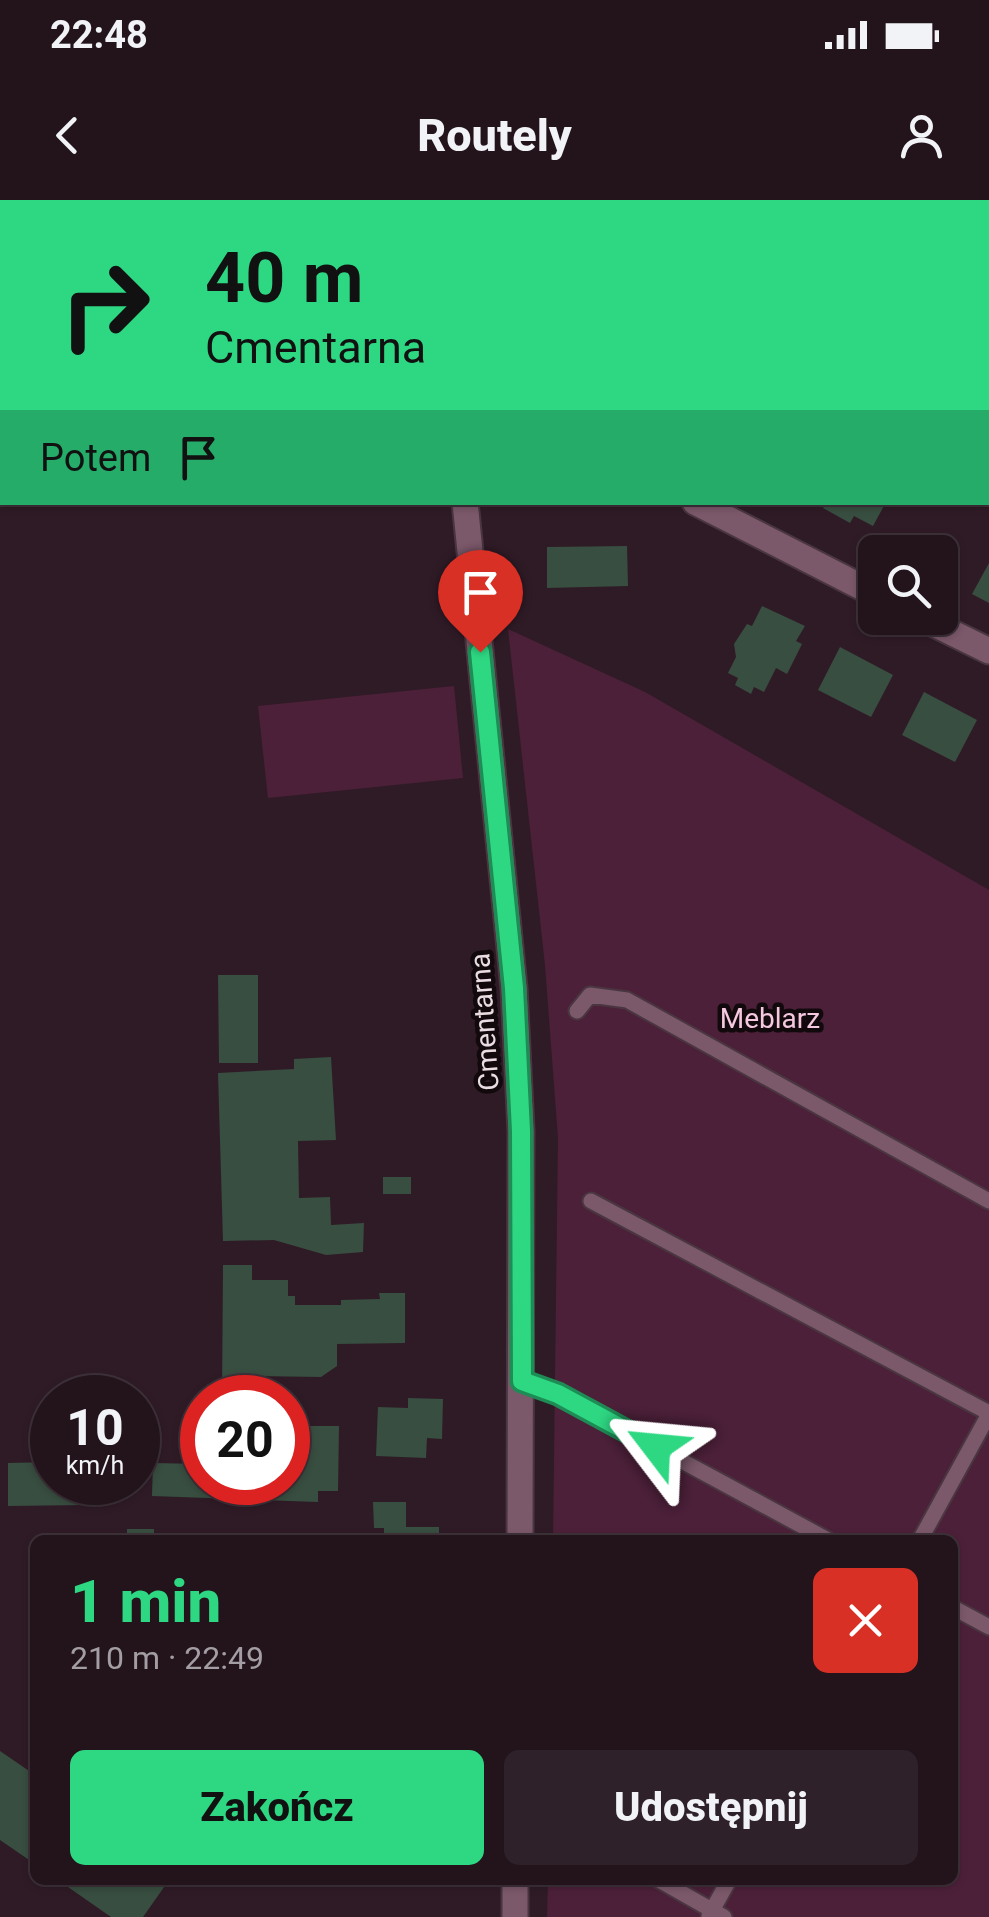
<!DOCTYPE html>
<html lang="pl">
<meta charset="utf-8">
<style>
:root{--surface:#23141c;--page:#2f2129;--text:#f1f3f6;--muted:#a39ea3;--line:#40333b;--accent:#2ed883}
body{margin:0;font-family:Roboto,sans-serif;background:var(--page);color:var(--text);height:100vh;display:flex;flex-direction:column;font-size:38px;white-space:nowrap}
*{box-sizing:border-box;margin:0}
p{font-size:32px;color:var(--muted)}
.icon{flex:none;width:55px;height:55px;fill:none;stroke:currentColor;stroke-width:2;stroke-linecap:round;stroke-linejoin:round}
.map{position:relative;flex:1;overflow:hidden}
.sheet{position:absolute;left:30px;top:1335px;width:928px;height:350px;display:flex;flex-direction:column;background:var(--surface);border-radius:15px;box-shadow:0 2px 8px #0004,0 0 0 2px var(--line)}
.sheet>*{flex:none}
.banner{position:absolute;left:0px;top:0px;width:990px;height:305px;box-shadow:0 2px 8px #0004,0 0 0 2px var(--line);background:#2ed883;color:#111;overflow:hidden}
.controls{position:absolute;left:858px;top:335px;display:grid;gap:20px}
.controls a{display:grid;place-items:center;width:100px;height:100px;border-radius:15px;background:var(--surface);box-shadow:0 2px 8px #0004,0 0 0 2px var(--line);font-size:50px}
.speed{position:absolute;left:30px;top:1175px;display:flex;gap:20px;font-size:50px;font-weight:700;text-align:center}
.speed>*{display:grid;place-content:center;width:130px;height:130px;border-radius:50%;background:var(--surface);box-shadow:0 2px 8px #0004,0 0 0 2px var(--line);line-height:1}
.speed small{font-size:25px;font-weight:400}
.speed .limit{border:15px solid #d22;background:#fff;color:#111}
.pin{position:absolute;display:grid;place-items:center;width:85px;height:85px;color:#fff;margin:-102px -42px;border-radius:50% 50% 50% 0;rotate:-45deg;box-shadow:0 0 10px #0007}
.pin .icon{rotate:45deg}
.me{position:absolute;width:110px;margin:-55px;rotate:299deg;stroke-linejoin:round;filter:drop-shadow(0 0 8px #0008)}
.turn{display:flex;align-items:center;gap:35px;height:210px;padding:0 40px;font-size:45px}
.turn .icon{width:130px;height:130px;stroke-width:2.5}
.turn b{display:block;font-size:70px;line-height:85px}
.then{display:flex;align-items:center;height:95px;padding:0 40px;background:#0003;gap:20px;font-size:38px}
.round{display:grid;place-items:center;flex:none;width:105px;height:105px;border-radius:15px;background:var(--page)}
.summary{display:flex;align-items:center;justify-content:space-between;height:170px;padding:0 40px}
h1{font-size:60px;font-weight:800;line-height:75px;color:var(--accent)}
.action{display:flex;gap:20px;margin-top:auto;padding:20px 40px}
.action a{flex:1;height:115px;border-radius:15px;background:var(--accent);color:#111;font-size:40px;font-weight:800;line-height:115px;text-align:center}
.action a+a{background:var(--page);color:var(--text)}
.status{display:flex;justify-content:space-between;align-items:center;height:70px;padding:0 50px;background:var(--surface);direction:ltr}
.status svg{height:28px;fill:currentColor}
header{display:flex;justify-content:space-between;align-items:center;height:130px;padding:0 40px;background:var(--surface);font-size:45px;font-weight:800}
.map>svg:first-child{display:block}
</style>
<div class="status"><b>22:48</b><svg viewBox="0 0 49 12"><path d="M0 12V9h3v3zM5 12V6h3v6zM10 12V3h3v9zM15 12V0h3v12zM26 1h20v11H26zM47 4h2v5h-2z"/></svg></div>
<header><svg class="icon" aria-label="back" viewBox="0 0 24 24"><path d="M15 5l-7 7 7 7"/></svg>Routely<svg class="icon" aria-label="person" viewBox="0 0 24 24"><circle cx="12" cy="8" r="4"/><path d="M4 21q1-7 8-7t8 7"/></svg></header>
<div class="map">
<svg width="989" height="1717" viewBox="0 0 989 1717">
<rect width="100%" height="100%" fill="#2f1b26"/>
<path fill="#4c2039" d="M 508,429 L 645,492 L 989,690 L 989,1717 L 547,1717 L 548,1680 L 952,1680 L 952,1340 L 553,1340 L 558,938 L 545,765 Z
M 454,486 L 463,578 L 268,598 L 258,506 Z"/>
<path fill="#384e40" d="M 826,302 L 886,302 L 873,326 L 854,316 L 850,323 L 823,308 Z
M 627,346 L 628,386 L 547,388 L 547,347 Z
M 989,363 L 989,403 L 972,394 Z
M 762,406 L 805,426 L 796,441 L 802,444 L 787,474 L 776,468 L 764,492 L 754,487 L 751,494 L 735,485 L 738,478 L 728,473 L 736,457 L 734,444 L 747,424 L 752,426 Z
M 840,447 L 893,475 L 871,517 L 818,490 Z
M 924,492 L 977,520 L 955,562 L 902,535 Z
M 218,775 L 258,775 L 258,863 L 219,863 Z
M 331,857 L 336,940 L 298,941 L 299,998 L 330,997 L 331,1025 L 364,1023 L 363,1052 L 326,1055 L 274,1040 L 223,1041 L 218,873 L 294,869 L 294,859 Z
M 383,977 L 411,977 L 411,994 L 383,994 Z
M 223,1065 L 252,1065 L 252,1080 L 288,1080 L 288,1096 L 295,1096 L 295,1105 L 341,1105 L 341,1100 L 380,1099 L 379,1093 L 405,1093 L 405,1143 L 337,1144 L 337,1166 L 321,1177 L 250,1176 L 250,1198 L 222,1198 Z
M 408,1198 L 443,1199 L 442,1239 L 427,1238 L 426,1258 L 376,1256 L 378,1207 L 408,1208 Z
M 304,1226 L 339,1226 L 338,1291 L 318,1291 L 318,1302 L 152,1296 L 153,1263 L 202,1264 L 202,1282 L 288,1282 L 288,1236 L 304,1236 Z
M 52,1262 L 52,1282 L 84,1282 L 84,1305 L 8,1306 L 8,1263 Z
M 373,1302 L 406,1302 L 406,1327 L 439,1327 L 439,1340 L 384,1340 L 384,1328 L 374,1328 Z
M 127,1329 L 154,1329 L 154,1340 L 127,1340 Z
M 0,1551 L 35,1575 L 35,1664 L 0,1640 Z
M 58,1680 L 169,1680 L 143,1717 L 111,1717 Z
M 320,1680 L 405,1680 L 405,1686 L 320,1685 Z"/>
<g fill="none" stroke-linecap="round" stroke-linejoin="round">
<g stroke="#493640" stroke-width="19">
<path id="lane" d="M 577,811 L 590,795 L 627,800 L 989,1001
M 591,1001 L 989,1213
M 522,1181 L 558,1194 L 828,1340
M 920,1340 L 989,1214
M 952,1407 L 989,1427
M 659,1680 L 724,1717
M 709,1716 L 729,1680"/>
</g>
<g stroke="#493640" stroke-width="29">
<path id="street" d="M 434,0 L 434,2
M 683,2 L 684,0
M 465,302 L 514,788 L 521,931 L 520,1340
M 695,302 L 875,394
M 922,418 L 989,451
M 515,1717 L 515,1680"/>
</g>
<use href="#lane" stroke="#7b586a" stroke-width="15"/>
<use href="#street" stroke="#7b586a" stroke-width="25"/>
</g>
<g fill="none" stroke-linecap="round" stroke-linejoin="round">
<g stroke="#1e8c55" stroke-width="25">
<path id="route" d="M 480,452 L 514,788 L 521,931 L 522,1181 L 558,1194 L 656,1247"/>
</g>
<use href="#route" stroke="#2ed883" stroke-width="18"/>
</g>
<g text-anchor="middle" stroke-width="9" stroke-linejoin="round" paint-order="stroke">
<g font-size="28" fill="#f5c8df" stroke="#12090d">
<text x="770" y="828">Meblarz</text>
</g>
<g font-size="28" fill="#eadce3" stroke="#12090d">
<text transform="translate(484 822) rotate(-94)" y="10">Cmentarna</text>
</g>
</g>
</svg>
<div class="controls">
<a><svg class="icon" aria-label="search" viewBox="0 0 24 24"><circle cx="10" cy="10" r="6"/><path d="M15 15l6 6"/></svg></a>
</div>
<div class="speed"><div>10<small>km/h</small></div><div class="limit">20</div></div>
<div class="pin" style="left:480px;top:452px;background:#d93025"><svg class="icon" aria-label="arrive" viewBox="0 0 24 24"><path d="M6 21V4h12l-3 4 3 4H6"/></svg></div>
<svg class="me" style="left:656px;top:1247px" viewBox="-20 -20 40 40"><path d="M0-17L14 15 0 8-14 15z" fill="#2ed883" stroke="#fff" stroke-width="4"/></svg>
<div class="banner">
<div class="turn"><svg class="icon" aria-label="right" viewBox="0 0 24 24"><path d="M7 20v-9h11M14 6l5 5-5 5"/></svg><div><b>40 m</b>Cmentarna</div></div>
<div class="then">Potem<svg class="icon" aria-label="arrive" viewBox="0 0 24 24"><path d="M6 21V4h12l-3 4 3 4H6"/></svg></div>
</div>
<section class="sheet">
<div class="summary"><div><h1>1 min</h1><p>210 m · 22:49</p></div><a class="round" style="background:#d93025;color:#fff"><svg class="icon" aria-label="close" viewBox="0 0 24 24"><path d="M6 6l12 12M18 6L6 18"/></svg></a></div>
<div class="action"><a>Zakończ</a><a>Udostępnij</a></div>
</section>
</div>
